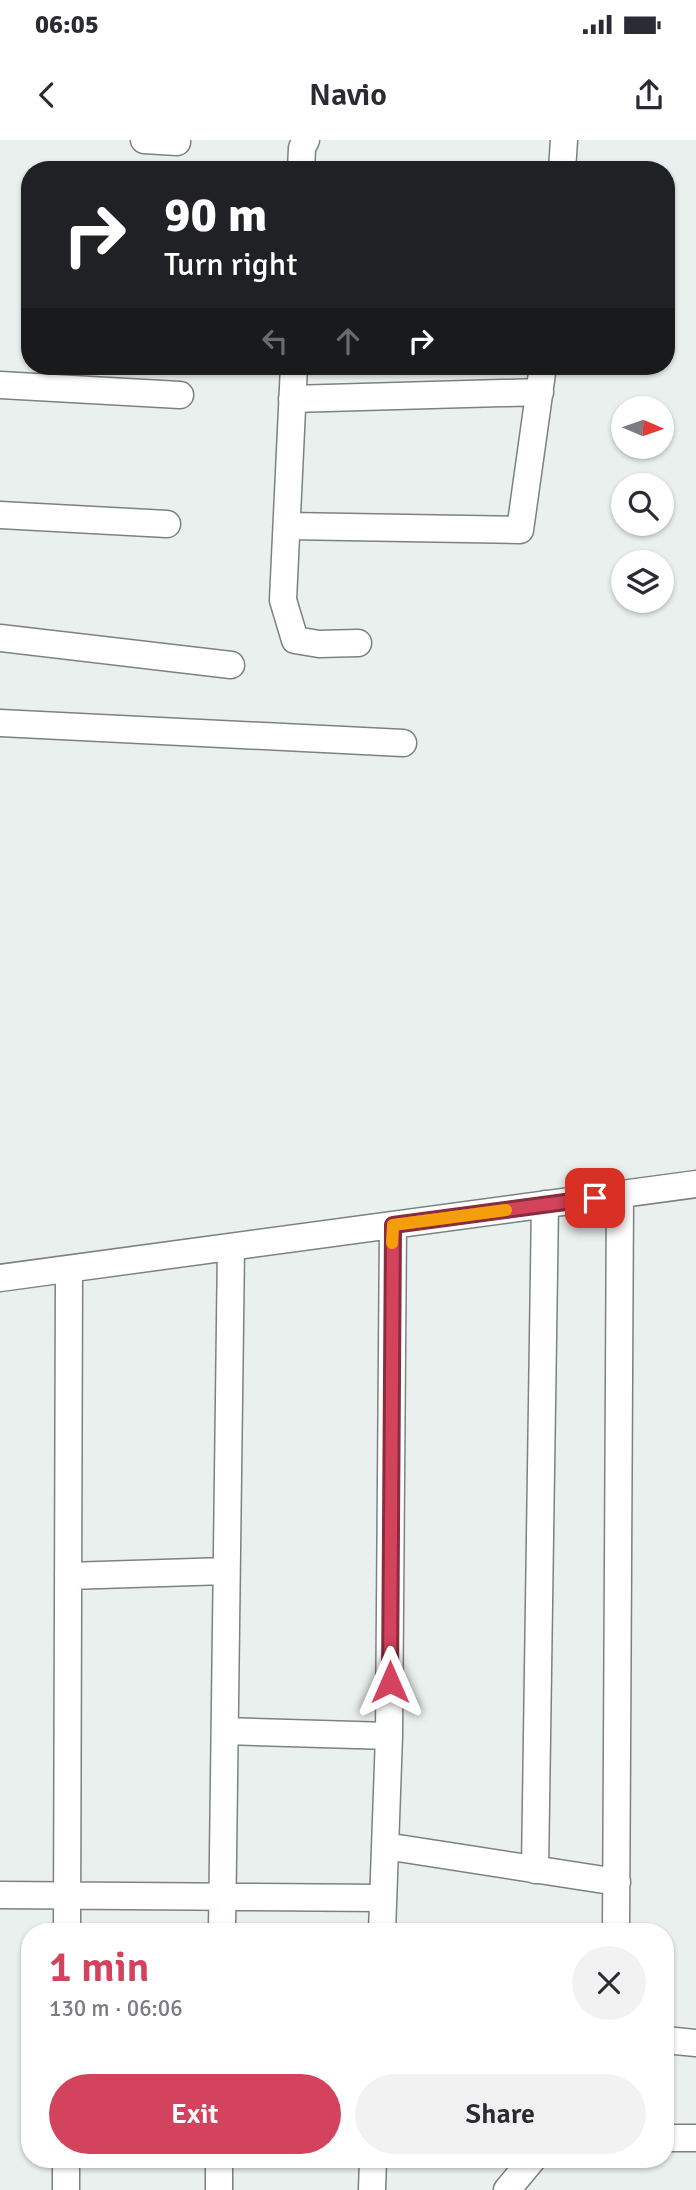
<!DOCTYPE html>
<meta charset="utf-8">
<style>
:root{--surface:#fff;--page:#f2f2f3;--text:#2b2b33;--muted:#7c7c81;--accent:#d3435d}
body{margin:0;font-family:Signika,sans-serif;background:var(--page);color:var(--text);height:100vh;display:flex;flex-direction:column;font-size:26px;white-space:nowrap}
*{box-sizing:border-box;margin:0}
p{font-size:23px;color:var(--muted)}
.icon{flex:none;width:38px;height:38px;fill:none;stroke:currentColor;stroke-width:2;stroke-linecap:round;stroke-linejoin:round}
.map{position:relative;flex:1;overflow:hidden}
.panel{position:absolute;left:21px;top:1783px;width:653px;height:245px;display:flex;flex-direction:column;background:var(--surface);border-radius:28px;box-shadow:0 2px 5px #0004}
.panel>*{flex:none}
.hud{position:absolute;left:21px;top:21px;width:654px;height:214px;border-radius:28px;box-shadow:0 2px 5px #0004;background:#202124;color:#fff;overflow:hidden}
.needle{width:46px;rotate:92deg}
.fabs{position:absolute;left:611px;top:256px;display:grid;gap:14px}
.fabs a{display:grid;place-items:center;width:63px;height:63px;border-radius:50%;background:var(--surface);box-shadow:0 2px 5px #0004;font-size:35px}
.pin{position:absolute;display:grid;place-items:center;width:60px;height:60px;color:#fff;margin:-30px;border-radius:14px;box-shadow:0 4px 10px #0006}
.me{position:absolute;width:77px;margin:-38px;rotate:0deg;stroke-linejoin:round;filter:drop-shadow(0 0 5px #0008)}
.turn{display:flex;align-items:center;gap:24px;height:147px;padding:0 28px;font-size:32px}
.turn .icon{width:91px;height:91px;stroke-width:2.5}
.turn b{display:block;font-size:49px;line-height:60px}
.lanes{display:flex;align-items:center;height:66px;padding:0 28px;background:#0003;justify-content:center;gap:35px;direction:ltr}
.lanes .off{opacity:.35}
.round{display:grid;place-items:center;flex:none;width:74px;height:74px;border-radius:37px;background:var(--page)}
.overview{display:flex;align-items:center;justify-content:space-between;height:119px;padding:0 28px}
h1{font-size:42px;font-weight:600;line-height:52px;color:var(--accent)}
.cta{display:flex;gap:14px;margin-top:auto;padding:14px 28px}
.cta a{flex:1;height:80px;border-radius:42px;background:var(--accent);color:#fff;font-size:28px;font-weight:600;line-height:80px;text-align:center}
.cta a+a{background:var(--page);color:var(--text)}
.status{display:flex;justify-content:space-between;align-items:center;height:49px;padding:0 35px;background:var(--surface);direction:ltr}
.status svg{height:19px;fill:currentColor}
header{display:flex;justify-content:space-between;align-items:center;height:91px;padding:0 28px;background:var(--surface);font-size:32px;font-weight:600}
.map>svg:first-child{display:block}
</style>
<div class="status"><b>06:05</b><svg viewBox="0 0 49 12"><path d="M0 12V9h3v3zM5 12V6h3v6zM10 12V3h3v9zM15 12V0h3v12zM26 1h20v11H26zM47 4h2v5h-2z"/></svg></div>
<header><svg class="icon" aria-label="back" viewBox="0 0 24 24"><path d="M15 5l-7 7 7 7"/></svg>Navio<svg class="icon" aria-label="share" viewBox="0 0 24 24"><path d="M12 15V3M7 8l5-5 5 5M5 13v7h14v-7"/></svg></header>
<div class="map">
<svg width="696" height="2050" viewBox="0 0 696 2050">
<rect width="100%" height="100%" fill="#e9f0ed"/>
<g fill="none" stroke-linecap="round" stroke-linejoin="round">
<g stroke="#7c827f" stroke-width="29">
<path id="street" d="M 144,0 L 177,2
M 301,30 L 302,8 L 306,0
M 562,30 L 564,0
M 294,226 L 283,460 L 295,500 L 319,504 L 358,503
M 0,245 L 180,255
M 292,259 L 540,252
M 0,375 L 167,384
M 288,386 L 520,390 L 543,226
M 0,498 L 231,525
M 0,583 L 403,603
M 0,1138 L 696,1044
M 68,1436 L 226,1431
M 225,1591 L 389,1596
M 385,1706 L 617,1742
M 535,1730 L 545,1064
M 0,1755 L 383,1758
M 67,1792 L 69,1129
M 222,1792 L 231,1107
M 382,1792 L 389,1596 L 393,1085
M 616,1792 L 620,1054
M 665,1900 L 696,1903
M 665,1998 L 696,1998
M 66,2050 L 66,2020
M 219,2050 L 219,2020
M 372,2050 L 373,2020
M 507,2050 L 532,2020"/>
</g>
<use href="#street" stroke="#fff" stroke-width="26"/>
</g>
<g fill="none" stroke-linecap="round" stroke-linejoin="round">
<g stroke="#892c3c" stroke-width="18">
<path id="route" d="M 390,1542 L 393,1085 L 595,1058"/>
</g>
<use href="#route" stroke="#d3435d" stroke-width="12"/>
<path stroke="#f59e0b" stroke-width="12" d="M 392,1103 L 393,1085 L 506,1070"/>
</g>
</svg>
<div class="fabs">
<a><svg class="needle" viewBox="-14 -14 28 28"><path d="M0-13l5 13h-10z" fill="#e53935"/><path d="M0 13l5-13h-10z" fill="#7c7c81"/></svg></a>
<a><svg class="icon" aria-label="search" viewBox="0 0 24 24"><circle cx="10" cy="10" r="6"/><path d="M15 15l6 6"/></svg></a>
<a><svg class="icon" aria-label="layers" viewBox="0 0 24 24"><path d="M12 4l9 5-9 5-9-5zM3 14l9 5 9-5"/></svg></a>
</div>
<div class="pin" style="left:595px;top:1058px;background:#d93025"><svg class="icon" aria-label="arrive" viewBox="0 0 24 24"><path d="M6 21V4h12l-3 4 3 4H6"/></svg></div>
<svg class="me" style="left:390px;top:1542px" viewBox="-20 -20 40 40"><path d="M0-17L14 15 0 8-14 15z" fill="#d3435d" stroke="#fff" stroke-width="4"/></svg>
<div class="hud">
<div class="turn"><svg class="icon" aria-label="right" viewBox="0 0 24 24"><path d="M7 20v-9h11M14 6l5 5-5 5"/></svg><div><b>90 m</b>Turn right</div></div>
<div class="lanes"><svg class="icon off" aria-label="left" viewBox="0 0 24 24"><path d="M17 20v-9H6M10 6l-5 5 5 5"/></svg><svg class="icon off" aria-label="ahead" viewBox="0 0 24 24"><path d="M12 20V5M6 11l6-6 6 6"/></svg><svg class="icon" aria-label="right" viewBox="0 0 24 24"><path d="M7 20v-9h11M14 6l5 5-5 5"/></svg></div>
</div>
<section class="panel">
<div class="overview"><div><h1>1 min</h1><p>130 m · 06:06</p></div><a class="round"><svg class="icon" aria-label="close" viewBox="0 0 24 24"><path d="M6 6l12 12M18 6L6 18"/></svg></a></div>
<div class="cta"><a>Exit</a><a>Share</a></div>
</section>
</div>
